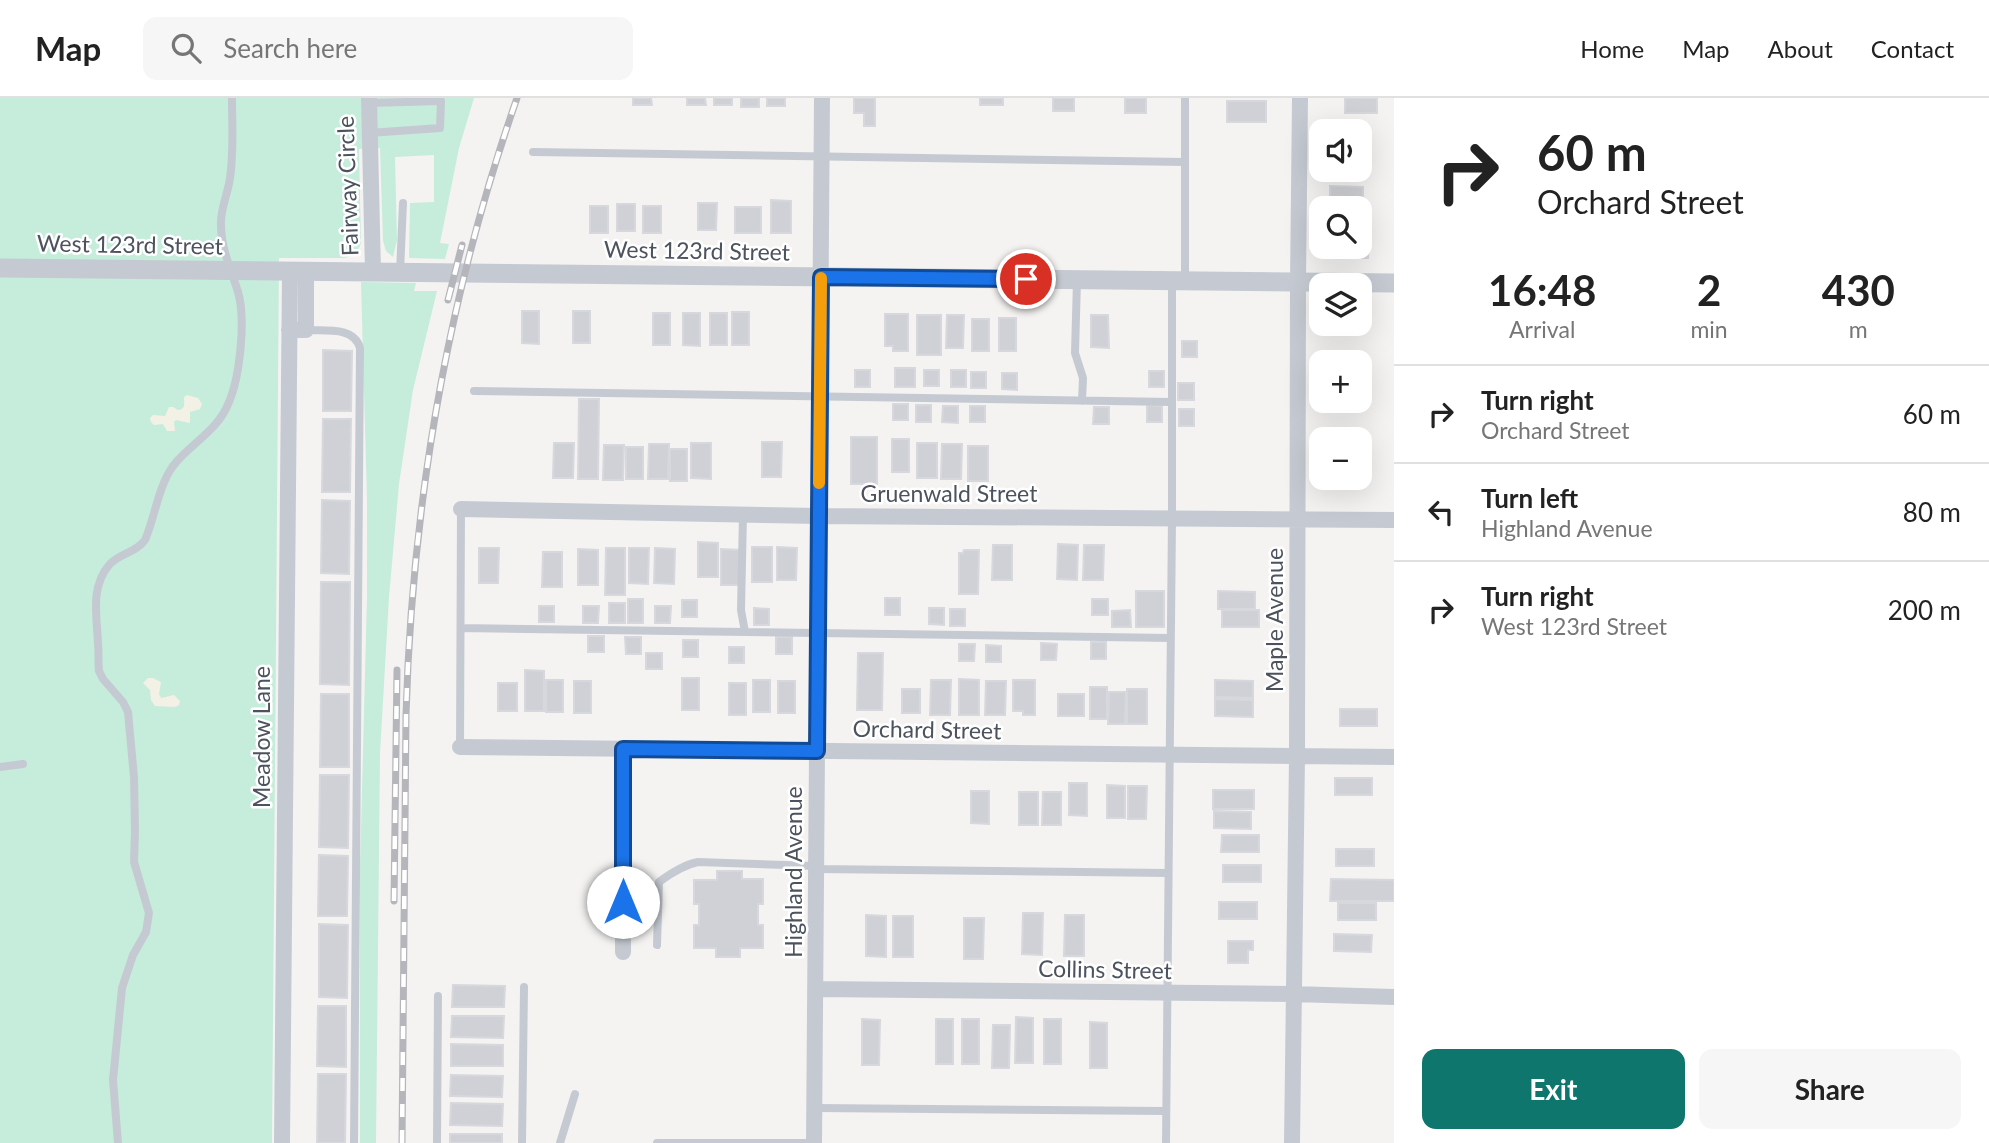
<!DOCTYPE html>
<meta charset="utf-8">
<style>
:root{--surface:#fff;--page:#f6f6f6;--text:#222;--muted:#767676;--line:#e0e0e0;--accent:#0f766e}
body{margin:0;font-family:Lato,sans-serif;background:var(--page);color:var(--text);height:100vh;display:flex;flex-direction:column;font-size:26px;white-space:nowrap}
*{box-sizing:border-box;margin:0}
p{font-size:23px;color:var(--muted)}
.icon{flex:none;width:38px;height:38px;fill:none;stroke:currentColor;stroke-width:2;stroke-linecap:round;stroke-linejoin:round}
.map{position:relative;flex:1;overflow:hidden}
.side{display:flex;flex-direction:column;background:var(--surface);width:595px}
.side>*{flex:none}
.banner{background:#fff;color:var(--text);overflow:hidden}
.controls{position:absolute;left:1309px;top:21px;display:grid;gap:14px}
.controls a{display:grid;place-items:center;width:63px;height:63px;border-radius:14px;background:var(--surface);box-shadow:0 7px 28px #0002;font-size:35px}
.pin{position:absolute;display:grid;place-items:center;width:60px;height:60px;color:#fff;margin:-30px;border:4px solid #fff;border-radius:50%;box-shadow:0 2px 7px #0007}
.me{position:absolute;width:77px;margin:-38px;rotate:0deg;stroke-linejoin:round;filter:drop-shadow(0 0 5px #0008)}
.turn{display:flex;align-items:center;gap:24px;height:147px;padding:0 28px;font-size:32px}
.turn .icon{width:91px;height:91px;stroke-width:2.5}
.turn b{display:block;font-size:49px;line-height:60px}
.eta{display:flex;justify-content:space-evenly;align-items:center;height:119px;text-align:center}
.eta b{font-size:42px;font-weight:700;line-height:49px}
.primary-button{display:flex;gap:14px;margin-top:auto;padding:14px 28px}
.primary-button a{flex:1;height:80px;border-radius:14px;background:var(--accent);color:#fff;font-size:28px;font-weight:700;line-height:80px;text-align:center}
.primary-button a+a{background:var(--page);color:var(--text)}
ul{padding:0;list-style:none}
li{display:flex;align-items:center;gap:21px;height:98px;padding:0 28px;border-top:2px solid var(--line)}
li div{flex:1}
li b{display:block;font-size:26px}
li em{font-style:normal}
header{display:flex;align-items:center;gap:42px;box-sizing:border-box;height:98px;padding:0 35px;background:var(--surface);border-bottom:2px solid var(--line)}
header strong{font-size:33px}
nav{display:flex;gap:38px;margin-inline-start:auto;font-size:24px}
.search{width:490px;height:63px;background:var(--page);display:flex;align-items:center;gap:18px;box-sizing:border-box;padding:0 24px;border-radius:14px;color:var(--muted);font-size:26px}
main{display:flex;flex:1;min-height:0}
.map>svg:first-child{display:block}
</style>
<header>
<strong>Map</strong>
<div class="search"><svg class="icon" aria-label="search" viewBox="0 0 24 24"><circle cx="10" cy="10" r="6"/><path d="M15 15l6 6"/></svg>Search here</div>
<nav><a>Home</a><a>Map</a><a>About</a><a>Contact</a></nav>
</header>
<main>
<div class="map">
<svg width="1394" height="1045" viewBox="0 0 1394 1045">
<rect width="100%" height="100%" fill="#f4f3f2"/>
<path fill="#c6ecdb" d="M 0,0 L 474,0 L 459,50 L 440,145 L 449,146 L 445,161 L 409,160 L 410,105 L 434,104 L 434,57 L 395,59 L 397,142 L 393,159 L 386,153 L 383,143 L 380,50 L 359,51 L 361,145 C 358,154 354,158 344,160 L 279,160 L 272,1045 L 0,1045 Z
M 361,184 L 416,185 L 414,193 L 437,193 L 413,292 L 399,386 L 389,499 L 380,655 L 376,1045 L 360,1045 L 360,771 L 367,498 L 367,402 Z"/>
<path fill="#f3f1e6" d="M 187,297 L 198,300 L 202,306 L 200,311 L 190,314 L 190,325 L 176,322 L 174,324 L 175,333 L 167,333 L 163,326 L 154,327 L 151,324 L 150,320 L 153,317 L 165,318 L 169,309 L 173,309 L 178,312 C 186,311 184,306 184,299 Z
M 148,580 L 153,580 L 161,584 L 159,596 L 161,600 L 174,597 L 180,603 L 179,607 L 175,609 L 155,608 L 151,602 L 150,592 L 143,585 Z"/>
<path fill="#d0d1d6" stroke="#d7d8dd" stroke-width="2" d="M 633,0 L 651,0 L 652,7 L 633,7 Z
M 687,0 L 705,0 L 706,7 L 687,7 Z
M 714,0 L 732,0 L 732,7 L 714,7 Z
M 741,0 L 759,0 L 759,9 L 741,9 Z
M 767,0 L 785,0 L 785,8 L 767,8 Z
M 854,0 L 875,0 L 875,28 L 864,28 L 864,15 L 854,15 Z
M 980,0 L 1003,0 L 1003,7 L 980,7 Z
M 1053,0 L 1074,0 L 1074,13 L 1053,13 Z
M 1125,0 L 1146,0 L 1146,15 L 1125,15 Z
M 1345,0 L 1377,0 L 1377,15 L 1345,15 Z
M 1227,3 L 1266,3 L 1266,24 L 1227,24 Z
M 1360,52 L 1371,52 L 1371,71 L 1360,70 Z
M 1330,88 L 1363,89 L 1363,107 L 1330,106 Z
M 771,102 L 791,103 L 791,135 L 771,135 Z
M 698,105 L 717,105 L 716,132 L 698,132 Z
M 617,106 L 635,106 L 635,133 L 617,133 Z
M 590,108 L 608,108 L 608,135 L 590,135 Z
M 643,108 L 661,108 L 661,135 L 643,135 Z
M 735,109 L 761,109 L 761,135 L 735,135 Z
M 1360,113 L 1370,113 L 1369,132 L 1360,132 Z
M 1360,142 L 1369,142 L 1368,160 L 1336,160 L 1336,149 L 1360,149 Z
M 522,213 L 539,213 L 539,246 L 522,245 Z
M 573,213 L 590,213 L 590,245 L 573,245 Z
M 732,214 L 749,214 L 749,247 L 732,247 Z
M 653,215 L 670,215 L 670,247 L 653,247 Z
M 683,215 L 700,215 L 700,248 L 683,247 Z
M 710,215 L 727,215 L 727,247 L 710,247 Z
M 885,216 L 908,216 L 908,253 L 893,253 L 893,248 L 885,248 Z
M 917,217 L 941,217 L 941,257 L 917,257 Z
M 947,217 L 964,217 L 963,250 L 946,250 Z
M 1091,217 L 1108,217 L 1109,250 L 1091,249 Z
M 999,220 L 1016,220 L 1016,253 L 999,253 Z
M 972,221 L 989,221 L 989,253 L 972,253 Z
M 1182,243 L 1197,243 L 1197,259 L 1182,259 Z
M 323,252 L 352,253 L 351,313 L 323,313 Z
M 895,270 L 915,270 L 915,289 L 895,289 Z
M 855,272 L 870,272 L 870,289 L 855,289 Z
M 924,272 L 939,272 L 939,288 L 924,288 Z
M 951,272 L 966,272 L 966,289 L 951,289 Z
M 1149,273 L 1164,273 L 1164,289 L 1149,289 Z
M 971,274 L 986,274 L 986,290 L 971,290 Z
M 1002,275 L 1017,275 L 1017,292 L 1002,291 Z
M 1178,285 L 1194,285 L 1194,302 L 1178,302 Z
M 579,301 L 599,301 L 598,381 L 578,381 Z
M 893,306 L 908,306 L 908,322 L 893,322 Z
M 916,307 L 931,307 L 931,324 L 916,324 Z
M 1147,307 L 1162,308 L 1162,324 L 1147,324 Z
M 943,308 L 958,308 L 958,325 L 942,324 Z
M 970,308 L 985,308 L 985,324 L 970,324 Z
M 1094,309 L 1109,309 L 1109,326 L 1093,326 Z
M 1179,311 L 1194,311 L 1194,328 L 1179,328 Z
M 323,321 L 351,321 L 350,394 L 322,394 Z
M 851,339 L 877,339 L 877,386 L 851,386 Z
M 892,341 L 909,341 L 909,374 L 892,374 Z
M 762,344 L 782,344 L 781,379 L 762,379 Z
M 554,345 L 574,345 L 573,380 L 553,380 Z
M 691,345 L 711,345 L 711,381 L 691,380 Z
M 917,345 L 937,345 L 937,380 L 917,380 Z
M 649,346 L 669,346 L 668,381 L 648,381 Z
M 942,346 L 962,346 L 961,381 L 941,381 Z
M 604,347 L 624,347 L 623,382 L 603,382 Z
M 968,348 L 988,348 L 988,383 L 968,383 Z
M 626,349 L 643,349 L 643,381 L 626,381 Z
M 670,351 L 687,351 L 687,383 L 670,383 Z
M 322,402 L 350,403 L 349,476 L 321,475 Z
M 698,444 L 718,445 L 718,479 L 698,479 Z
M 1058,446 L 1078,447 L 1077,482 L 1057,481 Z
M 993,447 L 1012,447 L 1012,482 L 992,482 Z
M 1084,447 L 1104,447 L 1103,482 L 1083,482 Z
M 752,449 L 772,449 L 772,484 L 752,484 Z
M 777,449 L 797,450 L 796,482 L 777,482 Z
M 479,450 L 499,450 L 498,485 L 479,485 Z
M 606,450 L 625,450 L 625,497 L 605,497 Z
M 629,450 L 649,450 L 648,486 L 629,485 Z
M 655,450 L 675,451 L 674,486 L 654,485 Z
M 578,451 L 598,452 L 598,487 L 578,487 Z
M 721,451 L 741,452 L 741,487 L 721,487 Z
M 964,452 L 979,452 L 978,496 L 959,496 L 959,455 L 963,455 Z
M 543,454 L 562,454 L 562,489 L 542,489 Z
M 321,484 L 350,484 L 349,587 L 320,586 Z
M 1136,493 L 1164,493 L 1164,529 L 1136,529 Z
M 1218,493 L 1255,494 L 1255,511 L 1218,511 Z
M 885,500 L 900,500 L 900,517 L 885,517 Z
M 628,501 L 643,501 L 643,525 L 628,525 Z
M 1092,501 L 1108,501 L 1108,517 L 1092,517 Z
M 682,502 L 697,502 L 697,519 L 682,519 Z
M 609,505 L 625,505 L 625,525 L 609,525 Z
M 539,508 L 554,508 L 554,524 L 539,524 Z
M 583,508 L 599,508 L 598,525 L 583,525 Z
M 655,508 L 671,508 L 670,525 L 655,525 Z
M 754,510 L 769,511 L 769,527 L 754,527 Z
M 929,510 L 944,510 L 944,527 L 929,526 Z
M 950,511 L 965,511 L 965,528 L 950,528 Z
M 1130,512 L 1131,529 L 1112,529 L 1112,513 Z
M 1222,512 L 1259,512 L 1259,529 L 1222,529 Z
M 588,538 L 604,538 L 604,554 L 588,554 Z
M 625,539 L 641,539 L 641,556 L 626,556 Z
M 776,539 L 792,539 L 792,556 L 776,556 Z
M 683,542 L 698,542 L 698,559 L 683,559 Z
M 1091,544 L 1106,544 L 1106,561 L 1091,561 Z
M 1041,545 L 1057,546 L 1056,562 L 1041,562 Z
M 959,546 L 975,546 L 974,563 L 959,563 Z
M 986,547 L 1001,548 L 1001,564 L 986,564 Z
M 729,549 L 744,549 L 744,565 L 729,565 Z
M 646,555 L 662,555 L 662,571 L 646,571 Z
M 858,555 L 883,555 L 882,612 L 857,612 Z
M 525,572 L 544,573 L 544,613 L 525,613 Z
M 682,580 L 699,580 L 699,612 L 682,612 Z
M 959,581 L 979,582 L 979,617 L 959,617 Z
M 546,582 L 563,582 L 563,614 L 546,614 Z
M 753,582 L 770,582 L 770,614 L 753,614 Z
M 931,582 L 951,582 L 950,617 L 930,617 Z
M 1013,582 L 1035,582 L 1035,617 L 1023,617 L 1023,613 L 1013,613 Z
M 1215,582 L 1253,583 L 1253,600 L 1215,599 Z
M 574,583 L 591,583 L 591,615 L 574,615 Z
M 778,583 L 795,583 L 795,615 L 778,615 Z
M 986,583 L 1006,583 L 1005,617 L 985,617 Z
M 498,585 L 517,585 L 517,613 L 498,613 Z
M 729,585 L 746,585 L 746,617 L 729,617 Z
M 1090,589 L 1107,589 L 1107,621 L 1090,621 Z
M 902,591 L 920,591 L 920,615 L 902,615 Z
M 1127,591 L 1147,591 L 1147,626 L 1127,626 Z
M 1109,594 L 1126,594 L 1125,626 L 1108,626 Z
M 321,596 L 349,596 L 349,669 L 320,669 Z
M 1058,596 L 1084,596 L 1084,618 L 1058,618 Z
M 1215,601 L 1253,602 L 1253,619 L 1215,618 Z
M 1340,611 L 1377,611 L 1377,628 L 1340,628 Z
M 320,677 L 349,677 L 348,750 L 319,749 Z
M 1335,680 L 1372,680 L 1372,697 L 1335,697 Z
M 1069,685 L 1087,685 L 1087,718 L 1069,717 Z
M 1107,687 L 1125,688 L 1125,720 L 1107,720 Z
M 1128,688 L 1147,688 L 1146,721 L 1128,721 Z
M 1213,692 L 1254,692 L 1254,711 L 1213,711 Z
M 971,693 L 989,693 L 989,726 L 971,725 Z
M 1019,694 L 1038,694 L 1038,727 L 1019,727 Z
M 1043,694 L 1061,694 L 1061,727 L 1042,727 Z
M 1214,713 L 1251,714 L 1251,731 L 1214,730 Z
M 1222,737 L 1259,737 L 1259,754 L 1221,754 Z
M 1336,751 L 1374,751 L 1374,768 L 1336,768 Z
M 319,757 L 348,758 L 347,818 L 318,818 Z
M 1223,767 L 1261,767 L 1261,784 L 1223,784 Z
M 717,773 L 742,773 L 742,781 L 763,781 L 763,806 L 758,806 L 758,827 L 763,827 L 763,850 L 740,850 L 740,859 L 716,859 L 716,850 L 694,850 L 694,827 L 699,827 L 699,806 L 694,806 L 694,782 L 717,782 Z
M 1331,781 L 1394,782 L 1394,803 L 1330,803 Z
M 1219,804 L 1257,804 L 1257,821 L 1219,821 Z
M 1338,805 L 1376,805 L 1376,822 L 1338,822 Z
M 1023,815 L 1043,815 L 1042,857 L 1022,856 Z
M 866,817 L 886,818 L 886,859 L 866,858 Z
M 1065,817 L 1084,817 L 1084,858 L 1064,858 Z
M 893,818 L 913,818 L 913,859 L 893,859 Z
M 964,820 L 984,820 L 983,861 L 964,861 Z
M 319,826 L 348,827 L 347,900 L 319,899 Z
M 1334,836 L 1372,837 L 1371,854 L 1334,853 Z
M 1228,843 L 1253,843 L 1253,852 L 1248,852 L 1248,865 L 1228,865 Z
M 453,887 L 505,888 L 504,909 L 452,909 Z
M 318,908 L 346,908 L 346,969 L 317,968 Z
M 452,918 L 504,918 L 503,940 L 451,939 Z
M 1016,919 L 1033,920 L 1033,965 L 1015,965 Z
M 862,921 L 880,922 L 879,967 L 862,967 Z
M 936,921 L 953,921 L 953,966 L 936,966 Z
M 962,921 L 979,921 L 979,966 L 962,966 Z
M 1044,921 L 1061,921 L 1061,966 L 1044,966 Z
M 1090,924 L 1107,925 L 1107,970 L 1090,970 Z
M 993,927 L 1010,927 L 1009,970 L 992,970 Z
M 451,946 L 503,947 L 503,968 L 451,968 Z
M 318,976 L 346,976 L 345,1045 L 317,1045 Z
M 451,977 L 503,978 L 502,999 L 450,998 Z
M 451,1005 L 503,1006 L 502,1028 L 450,1027 Z
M 450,1036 L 502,1036 L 502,1045 L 450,1045 Z"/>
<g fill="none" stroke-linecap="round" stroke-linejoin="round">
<path stroke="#c5cad2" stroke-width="8" d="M 369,5 L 441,3 L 440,30 L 369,35
M 533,54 L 1185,64
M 400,174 L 403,105
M 1077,182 L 1075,255 L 1083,280 L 1082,303
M 1185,183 L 1185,0
M 306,232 C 325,233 354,228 360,250 L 354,1045
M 474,293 L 1172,304
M 743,416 L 741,512 L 745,534
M 461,530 L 1170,540
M 460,649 L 461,411
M 0,669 L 23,666
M 817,771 L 1168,775
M 657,847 L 659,784 C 671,775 683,767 698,764 L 816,768
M 815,1010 L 1166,1013
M 118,1045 L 113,982 L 122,890 L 133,857 L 146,834 L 149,815 L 134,764 L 135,733 L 134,679 L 128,614 L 123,604 L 103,581 L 99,573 C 98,564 99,555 98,546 C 97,518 90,490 109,467 C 119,455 136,455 145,442 C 155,419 158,389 173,368 C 191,345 218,333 229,304 C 240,278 246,221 238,194 C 231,171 221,151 221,127 C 220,111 228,96 230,80 C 234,54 232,26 232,0
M 437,1045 L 438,898
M 522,1045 L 524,889
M 560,1045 L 575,996
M 657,1045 L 812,1045
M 1166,1045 L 1172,420 L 1172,183"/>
<path stroke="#c5cad2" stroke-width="16" d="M 369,0 L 373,174
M 289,232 L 306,232 L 306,173
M 461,411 L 819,418 L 1394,422
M 460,649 L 1394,659
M 623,854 L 623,651
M 816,891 L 1293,896 L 1394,899
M 282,1045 L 290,173
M 814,1045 L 822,0
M 1292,1045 L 1297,658 L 1298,184 L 1300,0"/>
<path stroke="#c5cad2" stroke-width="19" d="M 0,170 L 1394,185"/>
<g stroke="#b5b6bb" stroke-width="7">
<path id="rail" d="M 448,202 L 462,147
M 394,803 L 397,572
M 402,1045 L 406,617 C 412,406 447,200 517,0"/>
</g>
<use href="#rail" stroke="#fff" stroke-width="4.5" stroke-dasharray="13" stroke-linecap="butt"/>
</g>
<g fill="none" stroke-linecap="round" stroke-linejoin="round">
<g stroke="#114b97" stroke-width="18">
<path id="route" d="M 623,804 L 623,651 L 817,653 L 821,179 L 1026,181"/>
</g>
<use href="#route" stroke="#1a73e8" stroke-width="12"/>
<path stroke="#f59e0b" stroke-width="12" d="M 819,385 L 821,180"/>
</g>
<g text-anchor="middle" stroke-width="5" stroke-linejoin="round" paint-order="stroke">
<g font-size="23" fill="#4c525e" stroke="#fff">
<text transform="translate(348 88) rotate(-92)" y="8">Fairway Circle</text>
<text transform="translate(130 147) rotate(1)" y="8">West 123rd Street</text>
<text transform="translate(697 153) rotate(1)" y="8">West 123rd Street</text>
<text x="949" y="404">Gruenwald Street</text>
<text transform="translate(1275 522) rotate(-90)" y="8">Maple Avenue</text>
<text transform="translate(927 632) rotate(1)" y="8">Orchard Street</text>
<text transform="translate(262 639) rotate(-90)" y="8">Meadow Lane</text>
<text transform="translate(794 774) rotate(-90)" y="8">Highland Avenue</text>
<text transform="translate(1105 872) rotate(1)" y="8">Collins Street</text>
</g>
</g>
</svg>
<div class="controls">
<a><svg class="icon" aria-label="sound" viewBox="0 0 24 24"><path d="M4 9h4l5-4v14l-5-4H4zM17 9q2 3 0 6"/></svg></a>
<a><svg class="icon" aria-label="search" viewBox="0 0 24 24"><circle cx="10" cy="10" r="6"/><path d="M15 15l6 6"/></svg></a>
<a><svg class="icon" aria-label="layers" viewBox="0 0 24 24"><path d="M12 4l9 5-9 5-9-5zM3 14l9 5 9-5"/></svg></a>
<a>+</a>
<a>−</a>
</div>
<div class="pin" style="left:1026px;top:181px;background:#d93025"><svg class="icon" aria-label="arrive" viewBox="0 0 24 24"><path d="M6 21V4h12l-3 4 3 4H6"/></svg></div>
<svg class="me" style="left:623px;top:804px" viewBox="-20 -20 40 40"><circle r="19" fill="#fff"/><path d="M0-13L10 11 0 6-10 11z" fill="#1a73e8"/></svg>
</div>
<section class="side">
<div class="banner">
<div class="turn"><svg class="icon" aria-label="right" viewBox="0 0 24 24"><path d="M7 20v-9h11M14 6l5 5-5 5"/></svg><div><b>60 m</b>Orchard Street</div></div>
</div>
<div class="eta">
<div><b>16:48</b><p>Arrival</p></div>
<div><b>2</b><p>min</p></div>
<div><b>430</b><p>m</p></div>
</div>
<ul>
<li><svg class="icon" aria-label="right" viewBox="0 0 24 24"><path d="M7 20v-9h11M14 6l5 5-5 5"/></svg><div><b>Turn right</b><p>Orchard Street</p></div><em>60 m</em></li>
<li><svg class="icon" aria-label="left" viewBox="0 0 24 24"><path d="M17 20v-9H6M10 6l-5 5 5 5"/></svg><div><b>Turn left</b><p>Highland Avenue</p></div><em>80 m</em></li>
<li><svg class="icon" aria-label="right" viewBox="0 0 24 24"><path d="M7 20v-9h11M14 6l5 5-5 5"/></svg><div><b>Turn right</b><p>West 123rd Street</p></div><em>200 m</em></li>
</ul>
<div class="primary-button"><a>Exit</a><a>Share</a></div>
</section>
</main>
